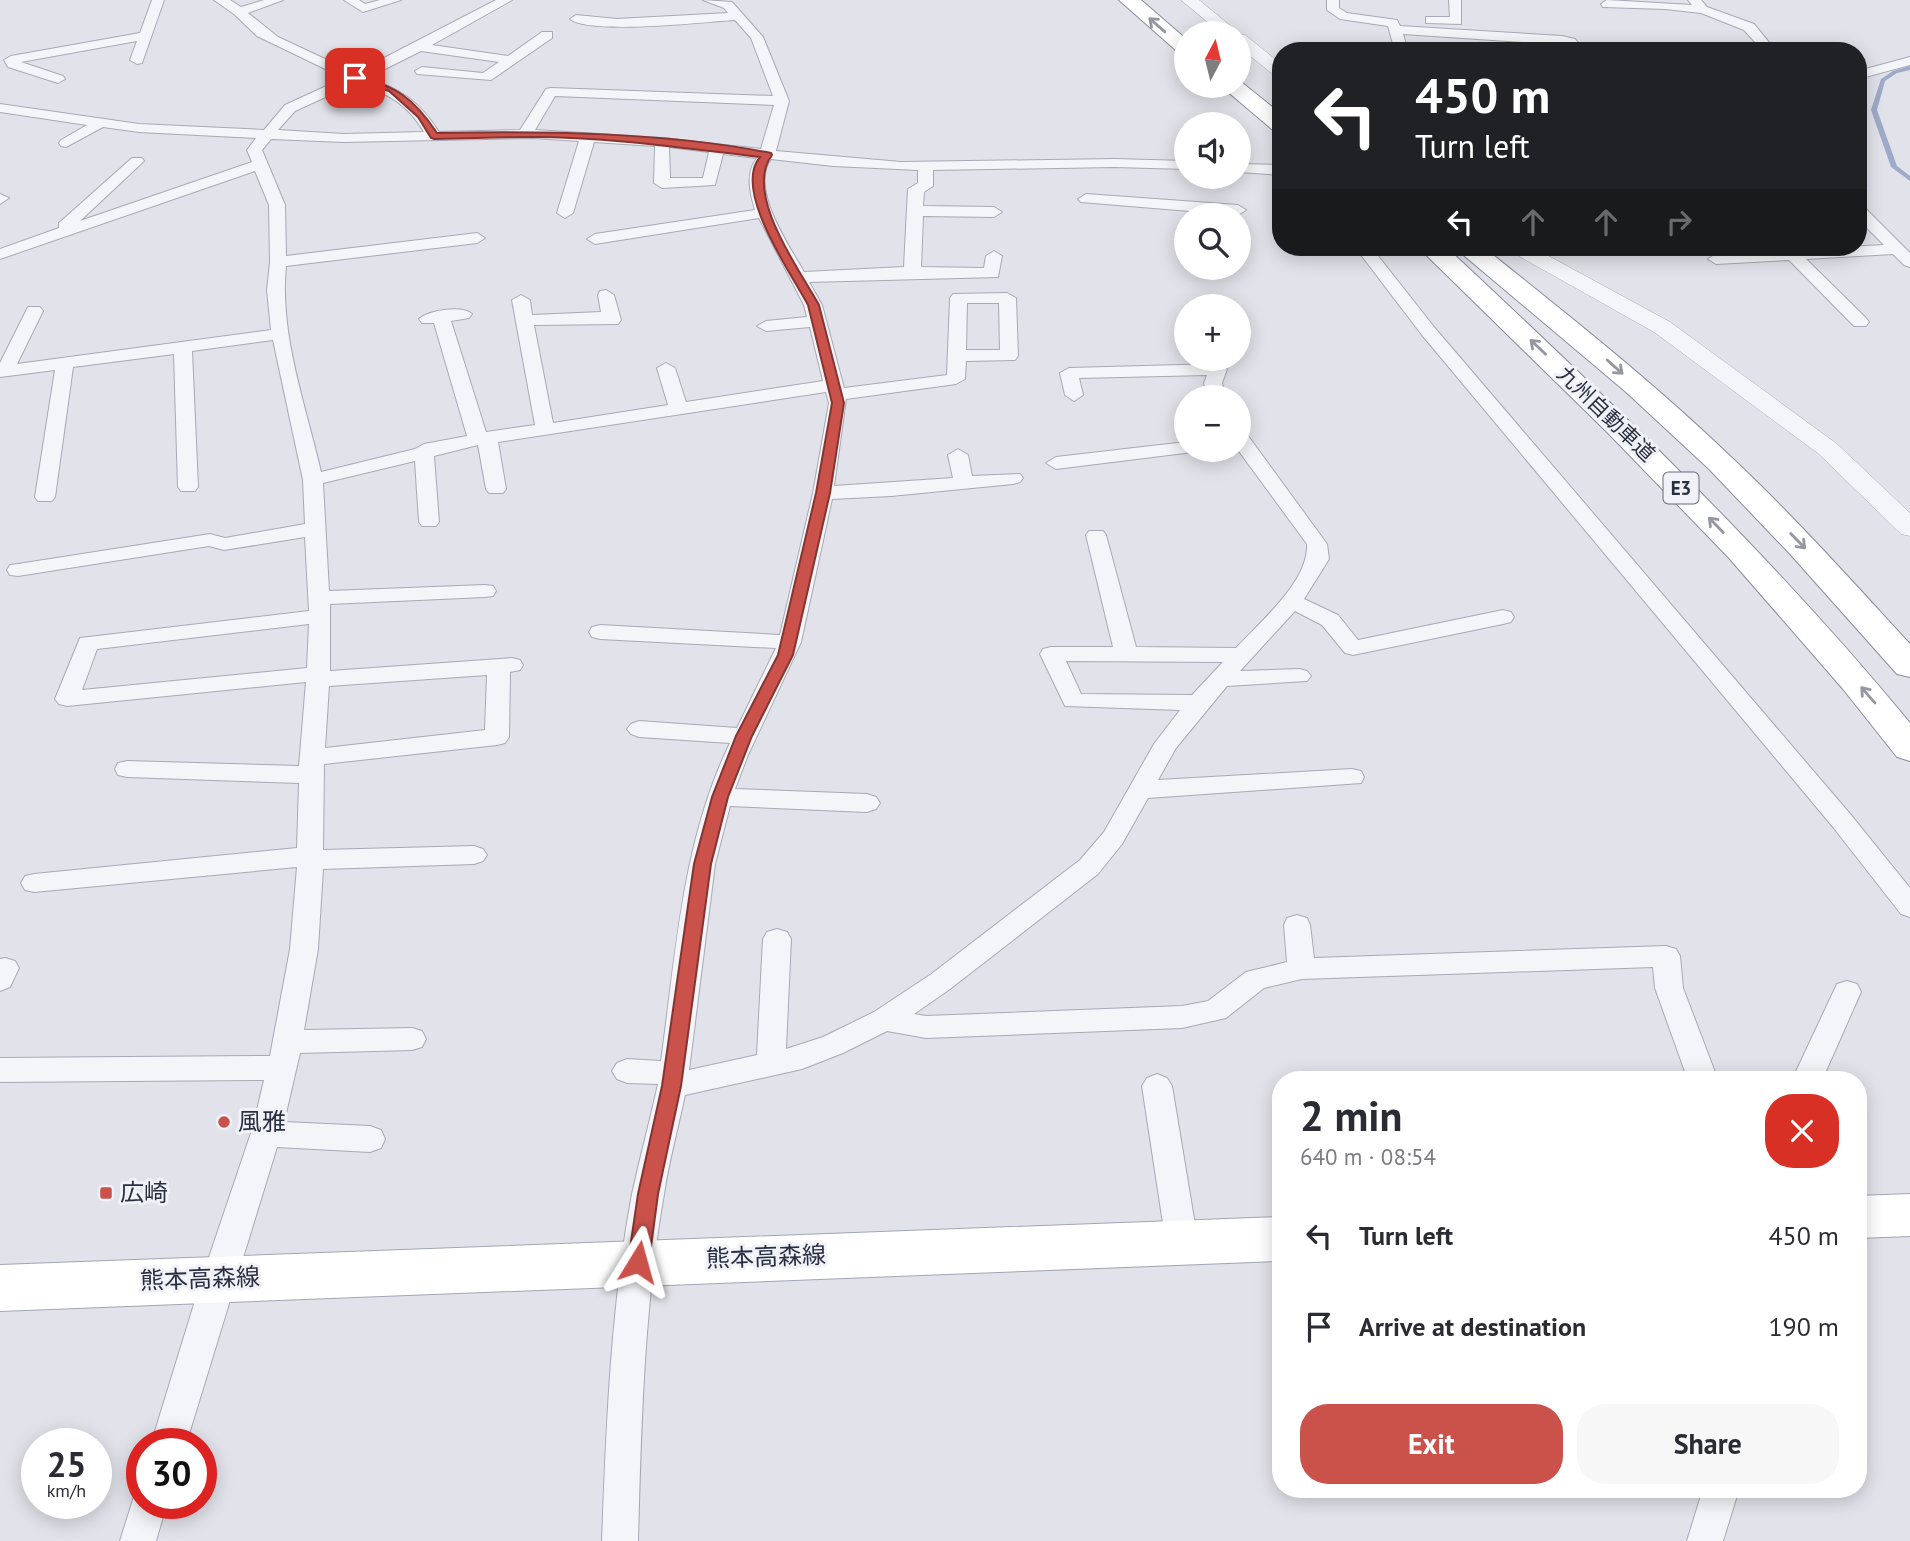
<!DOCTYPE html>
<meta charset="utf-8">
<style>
:root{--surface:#fff;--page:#f7f7f7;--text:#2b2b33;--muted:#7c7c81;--accent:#cb514b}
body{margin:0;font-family:"PT Sans","Noto Sans JP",sans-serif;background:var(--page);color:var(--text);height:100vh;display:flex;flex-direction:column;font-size:26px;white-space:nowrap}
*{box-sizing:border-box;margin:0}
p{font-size:23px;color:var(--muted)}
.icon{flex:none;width:38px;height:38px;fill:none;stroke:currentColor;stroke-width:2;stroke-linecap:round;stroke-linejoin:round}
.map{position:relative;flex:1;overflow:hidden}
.details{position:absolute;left:1272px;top:1071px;width:595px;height:427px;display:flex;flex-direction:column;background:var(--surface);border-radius:28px;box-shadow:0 4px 18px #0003}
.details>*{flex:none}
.hud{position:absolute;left:1272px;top:42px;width:595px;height:214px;border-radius:28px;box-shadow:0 4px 18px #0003;background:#202124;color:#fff;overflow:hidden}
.needle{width:46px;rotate:7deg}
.controls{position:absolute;left:1174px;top:21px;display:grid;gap:14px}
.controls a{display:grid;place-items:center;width:77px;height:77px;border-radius:50%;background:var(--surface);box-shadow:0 4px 18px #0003;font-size:35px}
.speed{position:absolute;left:21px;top:1428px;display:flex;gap:14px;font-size:35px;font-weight:700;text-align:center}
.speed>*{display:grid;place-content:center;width:91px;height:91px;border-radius:50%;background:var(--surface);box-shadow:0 4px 18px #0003;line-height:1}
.speed small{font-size:18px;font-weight:400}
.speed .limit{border:10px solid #d22;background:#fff;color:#111}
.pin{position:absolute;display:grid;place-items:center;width:60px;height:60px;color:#fff;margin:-30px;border-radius:14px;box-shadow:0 4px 10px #0006}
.me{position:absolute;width:77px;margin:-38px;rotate:8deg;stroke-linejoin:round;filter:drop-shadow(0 0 5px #0008)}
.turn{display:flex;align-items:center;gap:24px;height:147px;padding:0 28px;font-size:32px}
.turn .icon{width:91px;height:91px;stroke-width:2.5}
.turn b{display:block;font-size:49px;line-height:60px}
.lanes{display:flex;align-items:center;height:66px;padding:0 28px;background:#0003;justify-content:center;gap:35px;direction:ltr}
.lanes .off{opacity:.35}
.round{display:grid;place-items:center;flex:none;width:74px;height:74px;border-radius:28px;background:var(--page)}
.headline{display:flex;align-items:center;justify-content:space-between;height:119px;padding:0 28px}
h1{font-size:42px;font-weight:700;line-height:52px}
.primary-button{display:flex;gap:14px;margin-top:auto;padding:14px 28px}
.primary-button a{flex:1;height:80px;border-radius:28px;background:var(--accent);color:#fff;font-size:28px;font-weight:700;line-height:80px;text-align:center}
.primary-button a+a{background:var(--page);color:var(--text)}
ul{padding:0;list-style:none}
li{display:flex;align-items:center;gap:21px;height:91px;padding:0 28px}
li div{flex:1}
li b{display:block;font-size:26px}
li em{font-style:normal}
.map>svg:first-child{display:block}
</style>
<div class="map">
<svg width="1910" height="1541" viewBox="0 0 1910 1541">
<rect width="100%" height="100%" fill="#e2e3ea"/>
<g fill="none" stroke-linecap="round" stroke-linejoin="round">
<path fill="#9eaac9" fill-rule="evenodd" d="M 1910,66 L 1910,70 L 1897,73 L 1885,81 L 1877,110 L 1897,166 L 1910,176 L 1910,181 L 1891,167 L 1871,110 L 1881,79 L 1893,71 Z"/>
<g stroke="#a7a9b4" stroke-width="2">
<path id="minor" d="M 152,0 L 164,0 L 142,63 L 137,64 L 130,60 L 137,41 L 21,62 L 63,76 L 65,79 L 58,83 L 8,67 L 4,60 L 11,56 L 140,33 Z
M 214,0 L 230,0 L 241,7 L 264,0 L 283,0 L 248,13 L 278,37 L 355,73 L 496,0 L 512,0 L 432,45 L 508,56 L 542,32 L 552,32 L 552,38 L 491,80 L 417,74 L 415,71 L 422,67 L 483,73 L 499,62 L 421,51 L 367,78 C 401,89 419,101 439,132 L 520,130 L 546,89 L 551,88 L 773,96 L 751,38 L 735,20 C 704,22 590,35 570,19 L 576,15 L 617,19 L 728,13 L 724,8 L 703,0 L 732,2 L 763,37 L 789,101 L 776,151 L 901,162 L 1115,159 L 1186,161 L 1186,169 L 1115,167 L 933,170 L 933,186 L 924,192 L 923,206 L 994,207 L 1002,212 L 994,217 L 923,216 L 921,267 L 984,268 L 986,256 L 994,251 L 1002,256 L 998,277 L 809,282 L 822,305 L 844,388 L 947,375 L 950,298 L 953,294 L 1007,293 L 1016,298 L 1018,356 L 1015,360 L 966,361 L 965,379 L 956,384 L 846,399 L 834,486 L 953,478 L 948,455 L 958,449 L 968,455 L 972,476 L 1020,474 L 1023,478 L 1020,482 L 1013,484 L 891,496 L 832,499 L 801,642 L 748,755 L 735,789 L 867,794 L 876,797 L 880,803 L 876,809 L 867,812 L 730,806 L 715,864 L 689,1070 L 757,1055 L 763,939 L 767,932 L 777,929 L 787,932 L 791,939 L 786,1049 L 823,1037 L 874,1012 L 930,975 L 1080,860 L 1104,832 L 1154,744 L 1180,710 L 1065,706 L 1040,654 L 1043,649 L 1051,647 L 1113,647 L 1086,535 L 1089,531 L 1103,531 L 1106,535 L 1136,647 L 1236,648 C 1260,622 1309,581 1307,544 L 1238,450 L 1239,431 L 1246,433 L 1327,544 L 1329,559 L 1304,599 L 1338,615 L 1358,640 L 1503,610 L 1511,612 L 1514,617 L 1511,622 L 1503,624 L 1353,655 L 1345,653 L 1322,625 L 1295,611 L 1240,671 L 1299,669 L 1307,671 L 1311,676 L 1307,681 L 1227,686 L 1176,748 L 1158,780 L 1352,769 L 1361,771 L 1364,777 L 1361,783 L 1148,798 L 1122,844 L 1098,874 L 950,989 L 914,1014 L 926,1016 L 1182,1006 L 1208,1001 L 1246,972 L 1287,962 L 1284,925 L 1287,918 L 1297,915 L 1307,918 L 1310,925 L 1314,958 L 1666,946 L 1676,949 L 1680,956 L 1683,988 L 1718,1080 L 1688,1080 L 1655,988 L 1653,967 L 1302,979 L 1264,988 L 1226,1018 L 1182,1028 L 926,1038 L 887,1031 L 843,1053 L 802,1069 L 685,1095 C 678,1128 669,1161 664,1194 C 644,1308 641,1426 638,1541 L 602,1541 C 606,1428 611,1305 632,1194 C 640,1157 650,1121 658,1084 L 627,1083 L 617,1079 L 612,1071 L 617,1063 L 627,1059 L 661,1061 C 676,954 682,841 730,743 L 639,737 L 631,734 L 627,729 L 631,724 L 639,721 L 737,728 L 776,648 L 600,639 L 592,637 L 589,632 L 592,627 L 600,625 L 780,635 L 813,493 L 829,403 L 826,392 L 498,442 L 506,489 L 503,493 L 489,493 L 486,489 L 478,445 L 434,456 L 439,522 L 436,526 L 422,526 L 419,522 L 415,461 L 323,483 L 329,591 L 485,585 L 493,586 L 496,591 L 493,596 L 485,597 L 330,604 L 330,671 L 512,658 L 520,660 L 523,665 L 520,670 L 510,672 L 509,737 L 505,743 L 497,745 L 324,764 L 323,850 L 474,846 L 483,849 L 487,855 L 483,861 L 474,864 L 323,869 L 318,949 L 304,1030 L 412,1028 L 422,1031 L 426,1039 L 422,1047 L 412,1050 L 300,1053 L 284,1122 L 370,1126 L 381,1130 L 385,1139 L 381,1148 L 370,1152 L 277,1147 L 186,1444 L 151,1444 L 202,1278 L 253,1127 L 264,1080 L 0,1082 L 0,1058 L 270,1056 L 290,949 L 297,867 L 34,892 L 25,890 L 21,883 L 25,876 L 34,874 L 297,848 L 299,783 L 127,777 L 118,775 L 115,769 L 118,763 L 127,761 L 299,766 L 306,682 L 67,706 L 59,704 L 55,699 L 80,638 L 309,611 L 305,537 L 224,550 L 209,546 L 18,576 L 10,575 L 7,570 L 10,565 L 18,564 L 210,534 L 225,538 L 305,524 L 303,480 L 273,340 L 192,351 L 198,487 L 195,491 L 181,491 L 178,487 L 174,354 L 73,367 L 55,497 L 52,501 L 38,501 L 35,497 L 55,370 L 0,377 L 0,363 L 28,307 L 40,307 L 43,311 L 17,364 L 271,330 L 267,290 L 270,262 L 269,205 L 255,171 L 0,259 L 0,249 L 59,228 L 59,223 L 132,158 L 142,158 L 144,161 L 80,221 L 252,162 L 247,150 L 256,138 L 139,132 L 103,127 L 66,147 L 61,146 L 59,143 L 61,140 L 87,125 L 0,112 L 0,104 L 139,124 L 264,130 L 285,105 L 344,78 L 257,36 L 234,14 ZM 356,83 C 387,93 407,103 424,132 L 344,134 L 278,130 L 295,111 ZM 555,96 L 774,105 L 761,149 L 662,138 L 535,130 ZM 533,138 L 579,141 L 557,213 L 565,218 L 573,213 L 594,142 L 655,146 L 654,183 L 662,188 L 715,185 L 723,154 L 757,158 C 745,173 750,193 755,210 L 595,234 L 587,239 L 595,244 L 759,218 L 804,305 L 807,317 L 766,321 L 757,326 L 766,331 L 810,327 L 823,381 L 686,402 L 675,368 L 666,363 L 657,368 L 668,405 L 553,423 L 534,325 L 618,324 L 621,320 L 614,295 L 606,290 L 600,291 L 598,295 L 601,312 L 532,315 L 530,300 L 521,295 L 512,300 L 535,425 L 486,432 L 451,321 L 469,318 L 472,314 C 462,305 429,310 419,319 L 422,323 L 434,323 L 467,436 L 424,444 L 415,449 L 321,472 C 306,406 279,334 286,266 L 477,243 L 485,238 L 477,233 L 286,256 L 285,205 L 262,150 L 271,139 L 344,142 ZM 669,147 L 709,152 L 703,178 L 670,178 ZM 771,159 L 833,166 L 918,170 L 918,183 L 908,189 L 904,267 L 804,272 C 789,245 749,188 771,159 ZM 967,303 L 999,303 L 1000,350 L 966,350 ZM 309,624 L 307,668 L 82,690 L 97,649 ZM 1066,661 L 1223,662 L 1192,695 L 1081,694 ZM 487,675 L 485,730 L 325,748 L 329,686 Z
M 344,0 L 359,0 L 365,4 L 380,0 L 401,0 L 363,12 Z
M 1327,0 L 1339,0 L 1339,8 L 1347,13 L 1397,20 L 1400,26 L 1562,36 L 1575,39 L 1579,44 L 1623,47 L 1629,51 L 1562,51 L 1565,45 L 1403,34 L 1408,51 L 1395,51 L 1388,26 L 1340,19 L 1327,10 Z
M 1449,0 L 1461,0 L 1461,24 L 1426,23 L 1426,17 L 1450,17 Z
M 1607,0 L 1692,5 L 1688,0 L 1701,0 L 1707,7 L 1754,24 L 1776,51 L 1763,51 L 1744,30 L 1701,13 L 1665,9 L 1603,7 L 1601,4 Z
M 1910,57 L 1910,65 L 1858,79 L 1858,71 Z
M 1239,164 L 1281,165 L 1281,175 L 1239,172 Z
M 0,194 L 9,198 L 0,204 Z
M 1086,194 L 1238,205 L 1246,210 L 1238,215 L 1081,202 L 1078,199 Z
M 1858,205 L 1864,207 L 1910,253 L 1910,267 L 1904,265 L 1893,254 L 1806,259 L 1866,318 L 1869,322 L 1866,326 L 1854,326 L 1789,260 L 1716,264 L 1708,259 L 1716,254 L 1884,245 L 1858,219 Z
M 1355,247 L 1371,247 L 1434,327 L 1851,815 L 1910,888 L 1910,917 L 1901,914 L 1833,827 L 1422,335 Z
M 1218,364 L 1227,369 L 1222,383 L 1225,397 L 1207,397 L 1204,383 L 1207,375 L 1079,378 L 1083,395 L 1074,401 L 1065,395 L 1060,373 L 1069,368 Z
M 1186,442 L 1186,450 L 1194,450 L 1193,452 L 1056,469 L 1046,463 L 1056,457 Z
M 5,958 L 15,961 L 19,968 L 10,987 L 0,991 L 0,959 Z
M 1847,981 L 1857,984 L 1861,992 L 1822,1080 L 1792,1080 L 1837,984 Z
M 1157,1074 L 1167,1078 L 1172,1086 L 1198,1243 L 1193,1253 L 1182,1257 L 1171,1253 L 1166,1243 L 1142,1086 L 1147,1078 Z
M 142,1488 L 142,1503 L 167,1503 L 156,1541 L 120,1541 L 136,1490 Z
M 1703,1489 L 1739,1489 L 1723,1541 L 1687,1541 Z"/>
</g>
<g stroke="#a7a9b4" stroke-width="1">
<path id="tertiary" d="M 1181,0 L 1199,0 L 1239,33 L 1221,33 Z
M 1239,34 L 1245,35 L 1281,64 L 1281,77 L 1275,76 L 1239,47 Z
M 1507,247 L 1532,247 L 1670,322 L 1837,444 L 1910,513 L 1910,536 L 1901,534 L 1819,454 L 1654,332 L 1510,251 Z"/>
</g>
<g stroke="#a1a5b5" stroke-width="2">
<path id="primary" d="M 1910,1194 L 1910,1236 L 1858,1238 L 1858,1196 Z
M 1281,1217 L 1281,1261 L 0,1311 L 0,1265 Z"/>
</g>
<g stroke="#898ea0" stroke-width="2">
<path id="motorway" d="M 1119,0 L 1141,0 L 1186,39 L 1186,55 L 1179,53 Z
M 1240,81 L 1281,114 L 1281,132 L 1273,130 L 1221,86 L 1239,86 Z
M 1418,247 L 1446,247 C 1608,398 1768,551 1910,723 L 1910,761 L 1897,757 L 1843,689 L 1729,558 L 1608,433 Z
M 1454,247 L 1483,247 C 1567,314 1652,381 1730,456 C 1793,515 1851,580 1910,644 L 1910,677 L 1897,674 L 1791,555 L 1709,469 L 1626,392 Z"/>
</g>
<use href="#minor" fill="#f4f5f8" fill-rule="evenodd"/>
<use href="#tertiary" fill="#f4f5f8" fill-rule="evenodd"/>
<use href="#primary" fill="#fff" fill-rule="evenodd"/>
<use href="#motorway" fill="#fff" fill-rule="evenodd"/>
</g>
<defs><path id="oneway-shaft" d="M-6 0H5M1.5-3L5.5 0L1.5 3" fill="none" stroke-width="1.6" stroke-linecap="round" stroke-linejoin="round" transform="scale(1.75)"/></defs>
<g stroke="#9496a0">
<use href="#oneway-shaft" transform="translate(1157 25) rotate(-139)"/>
<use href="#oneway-shaft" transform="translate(1538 347) rotate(-137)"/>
<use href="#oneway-shaft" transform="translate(1615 367) rotate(42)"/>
<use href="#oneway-shaft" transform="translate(1716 525) rotate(-134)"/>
<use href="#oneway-shaft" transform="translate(1798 541) rotate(46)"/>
<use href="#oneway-shaft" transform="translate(1868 695) rotate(-131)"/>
</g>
<path fill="#cb514b" stroke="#843531" stroke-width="2" d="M 355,75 C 397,87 413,97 437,133 C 545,131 664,132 771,153 L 772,155 C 743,193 799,269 819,305 L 844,403 L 830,493 L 793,655 L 752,736 L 728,797 L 711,864 L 681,1086 L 658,1194 L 649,1262 L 646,1269 L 638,1271 L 631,1269 L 628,1262 L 638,1194 L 662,1086 L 694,864 L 712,797 L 736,736 L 778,655 L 816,493 L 832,403 L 808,305 C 791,273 732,190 760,157 C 684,148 608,137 531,137 C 499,137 466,138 434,139 L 431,138 L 418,117 L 389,91 L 352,80 L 351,78 Z"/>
<g fill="#cb514b" stroke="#f1f2f7" stroke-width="2.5">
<circle cx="224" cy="1122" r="7"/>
<rect x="99" y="1186" width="14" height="14" rx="3.5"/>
</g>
<g text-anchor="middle" stroke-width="6" stroke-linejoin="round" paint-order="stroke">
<rect fill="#f1f2f7" stroke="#666978" stroke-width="2" x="1663.5" y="472.5" width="35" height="31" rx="5"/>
<g font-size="19" font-weight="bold" fill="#2a2e41">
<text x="1681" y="495">E3</text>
</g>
<g font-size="21" fill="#2a2e41" stroke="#f1f2f7">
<text transform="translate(1606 414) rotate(44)" y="7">九州自動車道</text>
</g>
<g font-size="24" fill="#2a2e41" stroke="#f1f2f7" text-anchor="start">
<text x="238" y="1130">風雅</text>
<text x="120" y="1201">広崎</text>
</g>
<g font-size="24" fill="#2a2e41" stroke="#f1f2f7">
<text transform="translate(766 1257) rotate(-2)" y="8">熊本高森線</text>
<text transform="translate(200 1279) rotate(-2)" y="8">熊本高森線</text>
</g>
</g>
</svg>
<div class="controls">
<a><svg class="needle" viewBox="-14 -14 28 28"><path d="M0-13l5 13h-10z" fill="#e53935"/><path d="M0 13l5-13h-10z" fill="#7c7c81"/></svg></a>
<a><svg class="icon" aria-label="sound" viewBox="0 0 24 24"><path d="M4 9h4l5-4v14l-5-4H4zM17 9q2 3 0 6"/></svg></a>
<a><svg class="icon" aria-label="search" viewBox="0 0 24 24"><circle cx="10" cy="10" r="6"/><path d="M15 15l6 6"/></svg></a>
<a>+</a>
<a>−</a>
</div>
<div class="speed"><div>25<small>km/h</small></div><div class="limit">30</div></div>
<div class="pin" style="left:355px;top:78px;background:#d93025"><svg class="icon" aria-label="arrive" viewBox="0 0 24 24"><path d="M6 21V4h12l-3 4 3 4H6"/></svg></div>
<svg class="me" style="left:638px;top:1262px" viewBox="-20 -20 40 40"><path d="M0-17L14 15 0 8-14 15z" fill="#cb514b" stroke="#fff" stroke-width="4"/></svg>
<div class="hud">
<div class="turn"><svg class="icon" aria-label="left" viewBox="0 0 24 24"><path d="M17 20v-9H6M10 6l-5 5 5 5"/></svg><div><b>450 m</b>Turn left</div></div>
<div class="lanes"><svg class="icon" aria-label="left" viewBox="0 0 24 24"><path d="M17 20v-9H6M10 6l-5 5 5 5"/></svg><svg class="icon off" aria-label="ahead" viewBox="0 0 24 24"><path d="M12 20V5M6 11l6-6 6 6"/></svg><svg class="icon off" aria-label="ahead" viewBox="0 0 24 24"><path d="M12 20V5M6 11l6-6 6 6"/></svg><svg class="icon off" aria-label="right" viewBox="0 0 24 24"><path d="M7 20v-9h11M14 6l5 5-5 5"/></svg></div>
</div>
<section class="details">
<div class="headline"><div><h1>2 min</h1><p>640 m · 08:54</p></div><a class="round" style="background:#d93025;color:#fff"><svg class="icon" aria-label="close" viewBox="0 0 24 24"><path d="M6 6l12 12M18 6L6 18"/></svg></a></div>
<ul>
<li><svg class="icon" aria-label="left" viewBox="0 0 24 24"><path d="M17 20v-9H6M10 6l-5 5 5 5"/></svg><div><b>Turn left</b></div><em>450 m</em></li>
<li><svg class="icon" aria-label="arrive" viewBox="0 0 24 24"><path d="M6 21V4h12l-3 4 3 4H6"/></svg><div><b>Arrive at destination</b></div><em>190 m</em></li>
</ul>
<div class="primary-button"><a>Exit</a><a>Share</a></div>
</section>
</div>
